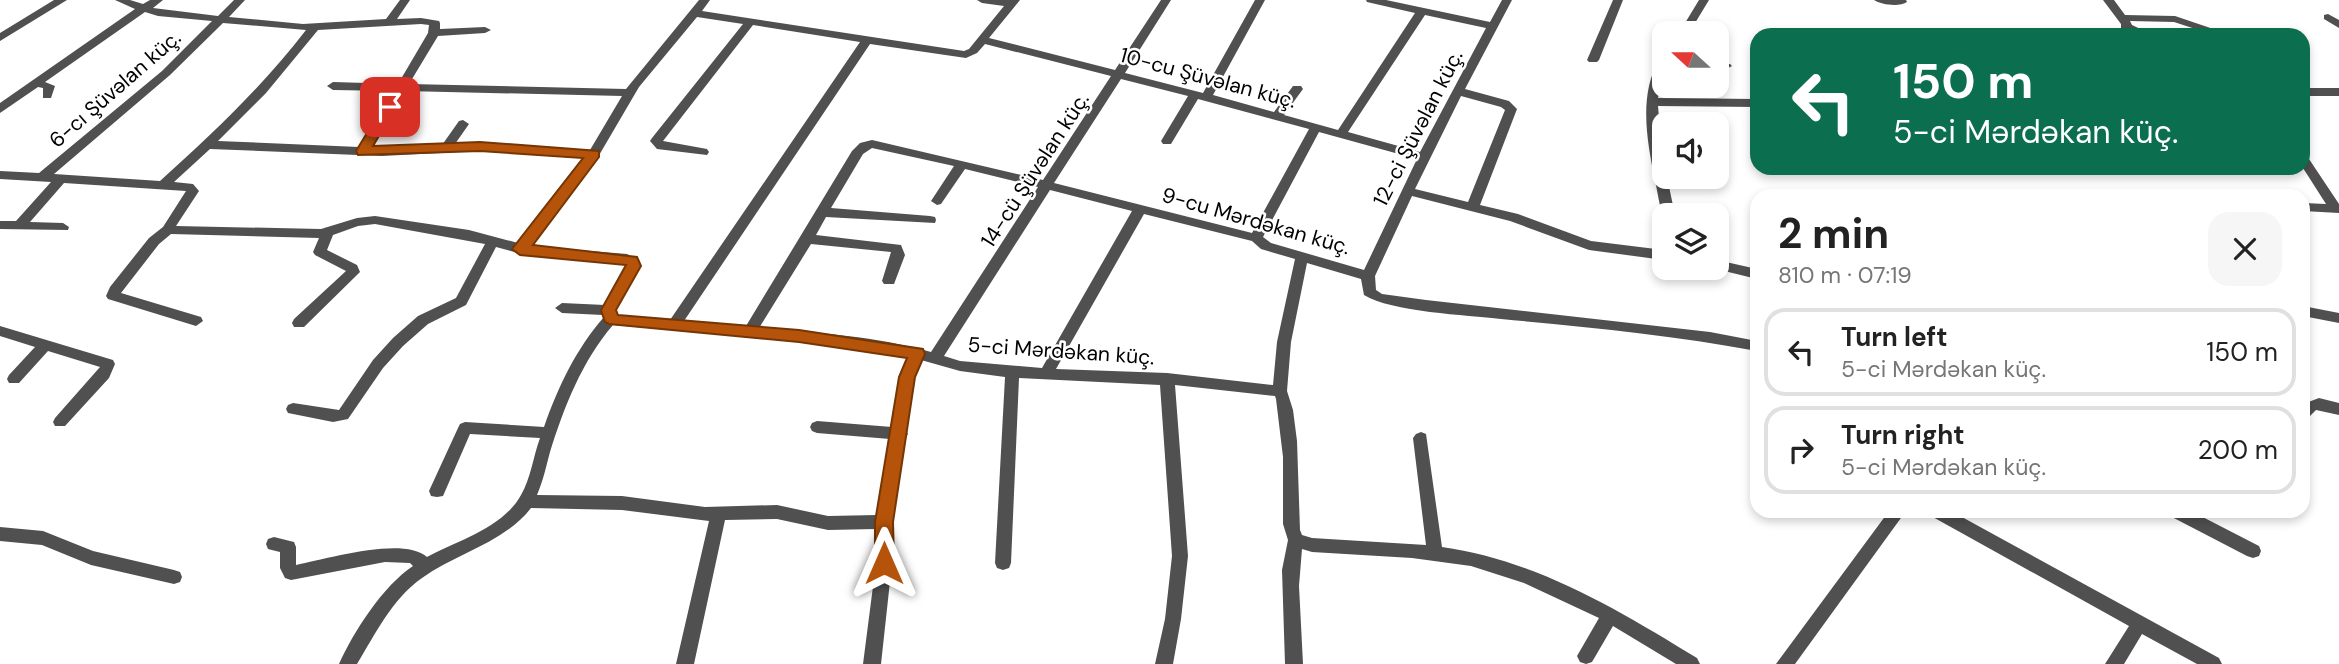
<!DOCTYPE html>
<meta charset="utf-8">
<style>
:root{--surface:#fff;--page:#f6f6f6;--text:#222;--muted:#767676;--line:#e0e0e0}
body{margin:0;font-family:"DM Sans",sans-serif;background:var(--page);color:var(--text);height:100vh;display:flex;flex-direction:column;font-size:26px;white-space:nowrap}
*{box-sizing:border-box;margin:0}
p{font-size:23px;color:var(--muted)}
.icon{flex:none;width:38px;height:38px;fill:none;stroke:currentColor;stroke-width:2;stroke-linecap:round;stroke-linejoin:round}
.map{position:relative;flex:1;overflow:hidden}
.details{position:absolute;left:1750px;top:189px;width:560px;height:329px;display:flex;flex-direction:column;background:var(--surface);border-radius:21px;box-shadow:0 4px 10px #0003}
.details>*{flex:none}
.guide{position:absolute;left:1750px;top:28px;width:560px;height:147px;border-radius:21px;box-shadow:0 4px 10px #0003;background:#0b6e4f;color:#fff;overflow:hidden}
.needle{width:46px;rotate:291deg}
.tools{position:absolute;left:1652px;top:21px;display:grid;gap:14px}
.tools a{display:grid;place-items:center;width:77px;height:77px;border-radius:14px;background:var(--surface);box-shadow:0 4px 10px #0003;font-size:35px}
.pin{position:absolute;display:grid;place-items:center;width:60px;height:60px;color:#fff;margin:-30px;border-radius:14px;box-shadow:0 4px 10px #0006}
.me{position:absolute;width:77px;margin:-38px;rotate:0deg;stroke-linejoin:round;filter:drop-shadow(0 0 5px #0008)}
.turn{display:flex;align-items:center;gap:24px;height:147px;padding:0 28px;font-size:32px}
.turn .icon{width:91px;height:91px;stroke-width:2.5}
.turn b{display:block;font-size:49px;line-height:60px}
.round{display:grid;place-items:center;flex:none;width:74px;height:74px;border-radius:21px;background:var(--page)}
.head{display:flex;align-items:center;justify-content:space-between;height:119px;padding:0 28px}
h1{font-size:42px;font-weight:700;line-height:52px}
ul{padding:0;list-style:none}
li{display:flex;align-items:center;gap:21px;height:88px;margin:0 14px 10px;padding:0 14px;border:4px solid var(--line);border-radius:21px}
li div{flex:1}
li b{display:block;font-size:26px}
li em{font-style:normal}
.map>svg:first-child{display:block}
</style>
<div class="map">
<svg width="2339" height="664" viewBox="0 0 2339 664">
<rect width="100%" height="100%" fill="#fff"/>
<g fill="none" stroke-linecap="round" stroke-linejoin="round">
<path fill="#505050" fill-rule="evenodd" d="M 54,0 L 67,0 L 0,41 L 0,33 Z
M 115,0 L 130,0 L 143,4 L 150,0 L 163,0 L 153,8 L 218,16 L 234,0 L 245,0 L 229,17 L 303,24 L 386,19 L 400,0 L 410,0 L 397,19 L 421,18 L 439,21 L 440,23 L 440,29 L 485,27 L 491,30 L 485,33 L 438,36 L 409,84 L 626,89 L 699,0 L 710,0 L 702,11 L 964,51 L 969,49 L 1004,6 L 982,3 L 977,0 L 1020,0 L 989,38 L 1115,70 L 1161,0 L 1171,0 L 1125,73 L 1203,93 L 1255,0 L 1265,0 L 1213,95 L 1274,112 L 1293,86 L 1301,86 L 1303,89 L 1284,115 L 1338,130 L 1415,13 L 1367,2 L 1366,0 L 1386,0 L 1490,22 L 1502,0 L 1512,0 L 1465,89 L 1509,101 L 1517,109 L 1480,205 L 1518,214 L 1591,241 L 1664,250 L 1664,260 L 1589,250 L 1510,221 L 1412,196 L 1375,276 L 1376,290 L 1382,294 L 1426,300 L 1710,332 L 1757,341 L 1757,351 C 1672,335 1587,327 1501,319 C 1467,315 1391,312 1364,295 L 1361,279 L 1307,263 L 1291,342 L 1287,391 L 1293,410 L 1297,441 L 1300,530 L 1302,535 L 1312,538 L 1426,545 L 1413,438 L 1416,434 L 1421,432 L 1426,434 L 1442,547 C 1536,560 1618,610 1697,658 L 1700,664 L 1676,664 L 1613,626 L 1592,662 L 1586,664 L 1580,662 L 1577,656 L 1599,618 L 1524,583 L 1471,566 L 1412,558 L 1312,552 L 1302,549 L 1299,586 L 1303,664 L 1285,664 L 1282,570 L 1288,540 L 1283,524 L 1283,457 L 1276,399 L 1275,396 L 1175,385 L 1188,556 L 1181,619 L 1173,664 L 1155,664 L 1165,619 L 1172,556 L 1160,385 L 1019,378 L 1011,563 L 1009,568 L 1003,570 L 997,568 L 995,563 L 1005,377 L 960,371 L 921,360 L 914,377 L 906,431 L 908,434 L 905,438 L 892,522 L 892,563 L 881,664 L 863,664 L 876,563 L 876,529 L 828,530 L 777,519 L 725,520 L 694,664 L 676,664 L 709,521 L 622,510 L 531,508 C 504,543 457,553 422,578 C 392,599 376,633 357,664 L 339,664 C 354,631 383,586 413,566 L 410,563 L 385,562 L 291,580 L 285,578 L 280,568 L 280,552 L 268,549 L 266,544 L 268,539 L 274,537 L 294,542 L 296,547 L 296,565 C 327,559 403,536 427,557 C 457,541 503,528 521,495 C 531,478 533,457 540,438 L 470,434 L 443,496 L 437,497 L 431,496 L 429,491 L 458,428 L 460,424 L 465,422 L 544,427 C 558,387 576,349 604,317 L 603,315 L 562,313 L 555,308 L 562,303 L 605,305 L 627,265 L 529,256 L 496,247 L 466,305 L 428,324 L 403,346 L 383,368 L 348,419 L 333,422 L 288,413 L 286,409 L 288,405 L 293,403 L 339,410 L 373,360 L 393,338 L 418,316 L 456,298 L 485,244 L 375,224 L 358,226 L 333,235 L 327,250 L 357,265 L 360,272 L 304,327 L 294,327 L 292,323 L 294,319 L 346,271 L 315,255 L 313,252 L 319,238 L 171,234 L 159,244 L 121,293 L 201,317 L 203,321 L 196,326 L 108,299 L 106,296 L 110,287 L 149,238 L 163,227 L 186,191 L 64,183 L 30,222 L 63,223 L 69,227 L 68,230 L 0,229 L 0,221 L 16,221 L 51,182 L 0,179 L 0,171 L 39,173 L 162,71 L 212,21 L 158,16 L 145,12 L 45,82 L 55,86 L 51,98 L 43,98 L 43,88 L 38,87 L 0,113 L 0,103 L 135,9 ZM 1425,15 L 1486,28 L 1420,152 L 1348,132 ZM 697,17 L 743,24 L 652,138 L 650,141 L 657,149 L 707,155 L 709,152 L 707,149 L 663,141 L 753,25 L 860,42 L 670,320 L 617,315 L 616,310 L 641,266 L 639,260 L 627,254 L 530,246 L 598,157 L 639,87 ZM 223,23 L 306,30 C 263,86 212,134 160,181 L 54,174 L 170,75 ZM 421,24 L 429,25 L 428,33 L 398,84 L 333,82 L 327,86 L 333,90 L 393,91 L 359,147 L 218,141 L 266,93 L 318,30 ZM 870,44 L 966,58 L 977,53 L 985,44 L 1111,76 L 1043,180 L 872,140 L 860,143 L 852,151 L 746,326 L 684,321 ZM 1121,79 L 1188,96 L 1161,141 L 1163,144 L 1171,144 L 1198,99 L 1309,129 L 1252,233 L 1054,183 ZM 405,91 L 622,96 L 590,150 L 480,143 L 455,144 L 469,124 L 463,120 L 459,121 L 442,145 L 371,148 ZM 1461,96 L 1501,107 L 1505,110 L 1468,202 L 1415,189 ZM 1319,132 L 1417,159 L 1364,270 L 1271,243 L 1263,237 ZM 872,148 L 954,166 L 931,201 L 937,205 L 941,204 L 965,169 L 1038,187 L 931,352 C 876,336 816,333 759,328 L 811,244 L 891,252 L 882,281 L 884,284 L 894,284 L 905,255 L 901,245 L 816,235 L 826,217 L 935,223 L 936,220 L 935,217 L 930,216 L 831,208 L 863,154 ZM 210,149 L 382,156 L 480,151 L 585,157 L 531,229 L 518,243 L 469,230 L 375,216 L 357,218 L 321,229 L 176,226 L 199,191 L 193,184 L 174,182 ZM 1050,190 L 1132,211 L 1042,368 L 960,361 L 944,356 ZM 1144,214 L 1252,241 L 1261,249 L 1295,259 L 1277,342 L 1273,385 L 1167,373 L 1056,369 ZM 613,325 L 818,343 L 909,357 L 900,377 L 892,427 L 817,421 L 812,423 L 810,427 L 812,431 L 817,433 L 890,439 L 877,515 L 828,516 L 777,505 L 705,507 L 622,496 L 537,495 C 543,481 546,467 550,452 C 564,407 582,361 613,325 Z
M 1613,0 L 1623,0 L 1599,60 L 1597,62 L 1589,62 L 1587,60 Z
M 1699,0 L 1709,0 L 1689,33 L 1679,33 Z
M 1874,0 L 1906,0 L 1907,2 C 1900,7 1881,5 1874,0 Z
M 2103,0 L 2114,0 L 2125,15 L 2175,16 L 2231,35 L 2214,35 L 2174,22 L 2130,21 L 2132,25 L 2153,35 L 2131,33 L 2099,35 L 2101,33 L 2121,29 L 2121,24 Z
M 2328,14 L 2339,20 L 2339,28 L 2324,19 L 2324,15 Z
M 1664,57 L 1664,71 L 1658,98 L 1757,99 L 1757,107 L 1658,106 L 1664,177 L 1667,177 L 1675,215 L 1664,215 L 1664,218 C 1659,206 1658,193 1655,181 C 1647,140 1638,95 1660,58 Z
M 1717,62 L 1730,64 L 1732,66 L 1726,69 L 1717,68 Z
M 2303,88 L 2339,88 L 2339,96 L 2303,96 Z
M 2303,155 L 2307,156 L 2339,204 L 2339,213 L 2303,211 L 2303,203 L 2326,204 L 2303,168 Z
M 2187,189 L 2191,190 L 2194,196 L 2182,196 L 2183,190 Z
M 1717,260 L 1757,269 L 1757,279 L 1712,268 L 1717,268 Z
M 2303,306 L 2339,313 L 2339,323 L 2303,316 Z
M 0,326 L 113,360 L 115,364 L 109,378 L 65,426 L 55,426 L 53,422 L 55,418 L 100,367 L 48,351 L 19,383 L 9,383 L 7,379 L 9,375 L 35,347 L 0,336 Z
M 2319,398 L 2339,403 L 2339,415 L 2316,410 L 2308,418 L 2303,420 L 2303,404 Z
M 1889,511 L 1906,511 L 1795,664 L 1776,664 Z
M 1929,511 L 1951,511 L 2219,658 L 2222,664 L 2197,664 L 2142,634 L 2124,664 L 2105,664 L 2129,626 L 1931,516 Z
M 2168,511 L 2191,511 L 2259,546 L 2261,551 L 2259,556 L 2253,558 L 2247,556 L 2170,516 Z
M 0,527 L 43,531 L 93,551 L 174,570 L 180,572 L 182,577 L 180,582 L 174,584 L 91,565 L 42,545 L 0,541 Z"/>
</g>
<path fill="#b45309" stroke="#753606" stroke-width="2" d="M 390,103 L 396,107 L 373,146 L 480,142 L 599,151 L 599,157 L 533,245 L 637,257 L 641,266 L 616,310 L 618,315 L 799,330 L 923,349 L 925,354 L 915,377 L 893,522 L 894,563 L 891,569 L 884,571 L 878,569 L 875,563 L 875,522 L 899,377 L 907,358 L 799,342 L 609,324 L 605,322 L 601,310 L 626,265 L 520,255 L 512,249 L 583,158 L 480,151 L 358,155 L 356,151 L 383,107 Z"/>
<g text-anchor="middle" stroke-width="5" stroke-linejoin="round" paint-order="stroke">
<g font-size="21" fill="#000" stroke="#fff">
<text transform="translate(1208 78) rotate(15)" y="7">10-cu Şüvəlan küç.</text>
<text transform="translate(115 89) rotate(-41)" y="7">6-cı Şüvəlan küç.</text>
<text transform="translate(1418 128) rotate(-63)" y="7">12-ci Şüvəlan küç.</text>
<text transform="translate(1035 170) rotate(-57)" y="7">14-cü Şüvəlan küç.</text>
<text transform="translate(1256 221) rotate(16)" y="7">9-cu Mərdəkan küç.</text>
<text transform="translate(1061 351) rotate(4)" y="7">5-ci Mərdəkan küç.</text>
</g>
</g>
</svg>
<div class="tools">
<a><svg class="needle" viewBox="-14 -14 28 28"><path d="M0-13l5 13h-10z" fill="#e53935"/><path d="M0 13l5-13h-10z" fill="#767676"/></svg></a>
<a><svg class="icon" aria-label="sound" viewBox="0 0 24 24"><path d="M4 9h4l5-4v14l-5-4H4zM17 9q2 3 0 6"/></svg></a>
<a><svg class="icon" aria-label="layers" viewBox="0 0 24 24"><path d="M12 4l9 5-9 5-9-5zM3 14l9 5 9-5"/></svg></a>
</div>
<div class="pin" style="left:390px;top:107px;background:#d93025"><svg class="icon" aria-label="arrive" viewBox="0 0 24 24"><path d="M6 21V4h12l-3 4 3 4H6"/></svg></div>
<svg class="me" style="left:884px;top:563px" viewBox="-20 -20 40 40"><path d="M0-17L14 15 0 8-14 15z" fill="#b45309" stroke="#fff" stroke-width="4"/></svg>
<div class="guide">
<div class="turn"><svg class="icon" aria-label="left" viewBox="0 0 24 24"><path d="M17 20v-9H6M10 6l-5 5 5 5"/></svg><div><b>150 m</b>5-ci Mərdəkan küç.</div></div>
</div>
<section class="details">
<div class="head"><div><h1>2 min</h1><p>810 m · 07:19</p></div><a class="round"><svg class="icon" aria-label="close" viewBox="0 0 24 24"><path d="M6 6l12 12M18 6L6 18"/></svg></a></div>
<ul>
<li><svg class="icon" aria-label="left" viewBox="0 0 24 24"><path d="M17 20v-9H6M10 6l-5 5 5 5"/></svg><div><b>Turn left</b><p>5-ci Mərdəkan küç.</p></div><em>150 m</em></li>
<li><svg class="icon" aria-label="right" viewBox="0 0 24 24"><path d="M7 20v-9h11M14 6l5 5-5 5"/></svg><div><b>Turn right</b><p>5-ci Mərdəkan küç.</p></div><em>200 m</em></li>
</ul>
</section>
</div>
